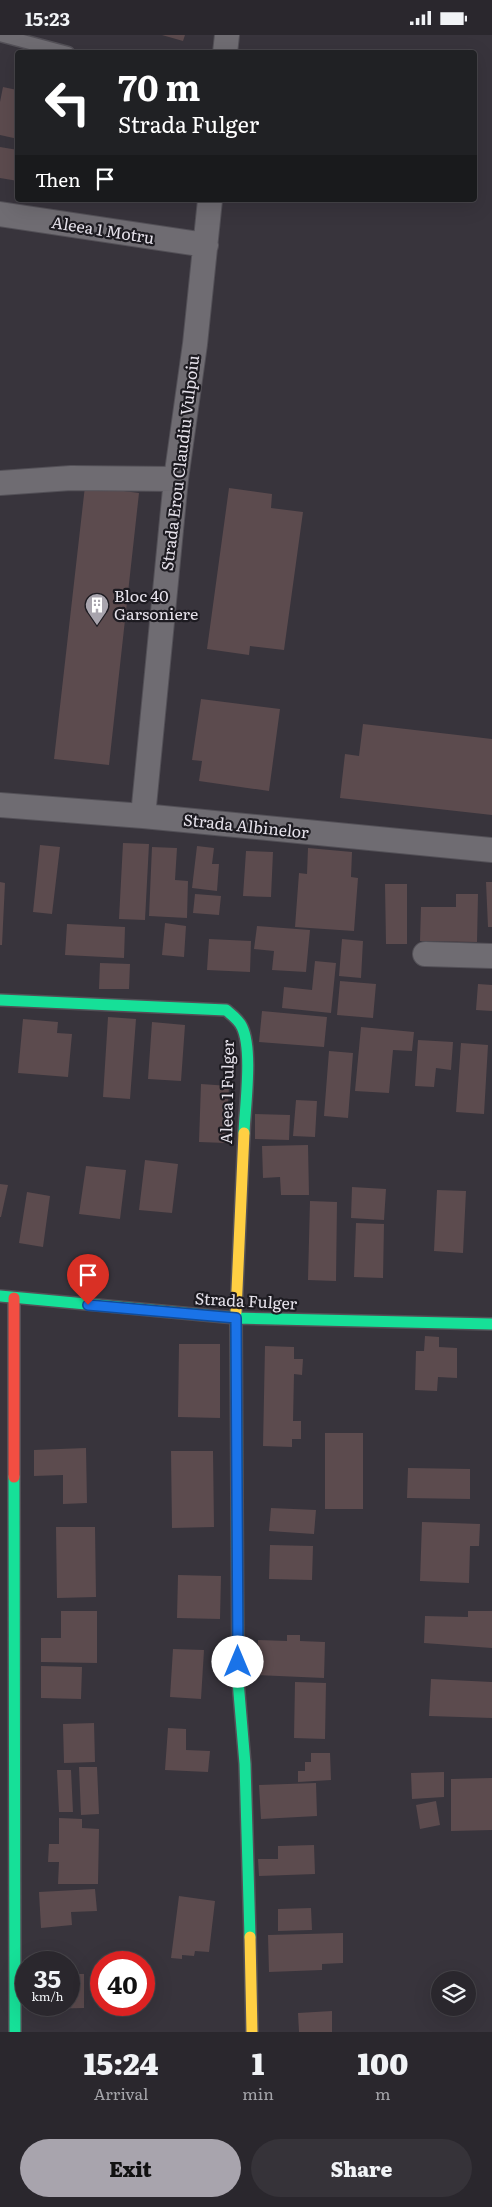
<!DOCTYPE html>
<style>
:root{--surface:#2a272d;--page:#363339;--text:#f1f3f6;--muted:#a5a5aa;--line:#464449;--accent:#a8a4ad}
body{margin:0;font-family:Literata,serif;background:var(--page);color:var(--text);height:100vh;display:flex;flex-direction:column;font-size:19px;white-space:nowrap}
*{box-sizing:border-box;margin:0}
p{font-size:16px;color:var(--muted)}
.icon{flex:none;width:28px;height:28px;fill:none;stroke:currentColor;stroke-width:2;stroke-linecap:round;stroke-linejoin:round}
.map{position:relative;height:1997px;overflow:hidden}
.drawer{display:flex;flex-direction:column;background:var(--surface);flex:1}
.drawer>*{flex:none}
.banner{position:absolute;left:15px;top:15px;width:462px;height:152px;border-radius:5px;box-shadow:0 5px 20px #0002,0 0 0 1px var(--line);background:#202124;color:#fff;overflow:hidden}
.buttons{position:absolute;left:431px;top:1936px;display:grid;gap:10px}
.buttons a{display:grid;place-items:center;width:45px;height:45px;border-radius:50%;background:var(--surface);box-shadow:0 5px 20px #0002,0 0 0 1px var(--line);font-size:25px}
.speed{position:absolute;left:15px;top:1916px;display:flex;gap:10px;font-size:25px;font-weight:700;text-align:center}
.speed>*{display:grid;place-content:center;width:65px;height:65px;border-radius:50%;background:var(--surface);box-shadow:0 5px 20px #0002,0 0 0 1px var(--line);line-height:1}
.speed small{font-size:12px;font-weight:400}
.speed .limit{border:8px solid #d22;background:#fff;color:#111}
.pin{position:absolute;display:grid;place-items:center;width:42px;height:42px;color:#fff;margin:-51px -21px;border-radius:50% 50% 50% 0;rotate:-45deg;box-shadow:0 0 5px #0007}
.pin .icon{rotate:45deg}
.me{position:absolute;width:55px;margin:-28px;rotate:0deg;stroke-linejoin:round;filter:drop-shadow(0 0 4px #0008)}
.turn{display:flex;align-items:center;gap:18px;height:105px;padding:0 20px;font-size:22px}
.turn .icon{width:65px;height:65px;stroke-width:2.5}
.turn b{display:block;font-size:35px;line-height:42px}
.then{display:flex;align-items:center;height:48px;padding:0 20px;background:#0003;gap:10px;font-size:19px}
.eta{display:flex;justify-content:space-evenly;align-items:center;height:85px;text-align:center}
.eta b{font-size:30px;font-weight:800;line-height:35px}
.action{display:flex;gap:10px;margin-top:auto;padding:10px 20px}
.action a{flex:1;height:58px;border-radius:30px;background:var(--accent);color:#111;font-size:20px;font-weight:800;line-height:58px;text-align:center}
.action a+a{background:var(--page);color:var(--text)}
.status{display:flex;justify-content:space-between;align-items:center;height:35px;padding:0 25px;background:var(--surface);direction:ltr}
.status svg{height:14px;fill:currentColor}
.map>svg:first-child{display:block}
</style>
<div class="status"><b>15:23</b><svg viewBox="0 0 49 12"><path d="M0 12V9h3v3zM5 12V6h3v6zM10 12V3h3v9zM15 12V0h3v12zM26 1h20v11H26zM47 4h2v5h-2z"/></svg></div>
<div class="map">
<svg width="492" height="1997" viewBox="0 0 492 1997">
<rect width="100%" height="100%" fill="#38343c"/>
<path fill="#5c4b4e" d="M 162,0 L 185,0 L 183,6 Z
M 3,52 L 17,55 L 14,70 L 18,70 L 18,104 L 0,100 L 0,67 Z
M 0,112 L 18,115 L 18,146 L 0,143 Z
M 85,451 L 139,458 L 109,730 L 54,724 Z
M 229,453 L 272,459 L 271,473 L 303,477 L 284,615 L 250,611 L 249,620 L 207,614 Z
M 201,664 L 280,674 L 269,756 L 199,746 L 202,726 L 192,725 Z
M 363,689 L 492,704 L 492,780 L 340,763 L 345,719 L 359,721 Z
M 123,808 L 149,809 L 145,885 L 119,884 Z
M 40,810 L 60,812 L 52,879 L 33,877 Z
M 197,811 L 214,813 L 212,829 L 219,829 L 217,856 L 192,853 Z
M 152,812 L 177,813 L 175,845 L 188,846 L 187,883 L 149,881 Z
M 308,813 L 352,817 L 351,842 L 358,843 L 354,896 L 295,892 L 299,838 L 307,839 Z
M 246,816 L 273,817 L 271,862 L 243,861 Z
M 0,847 L 5,848 L 2,910 L 0,910 Z
M 486,847 L 492,847 L 492,892 L 488,892 Z
M 385,849 L 407,849 L 407,909 L 386,909 Z
M 195,859 L 221,861 L 219,880 L 193,878 Z
M 456,859 L 478,859 L 477,907 L 420,906 L 421,872 L 456,872 Z
M 165,888 L 186,891 L 184,922 L 162,920 Z
M 67,889 L 125,892 L 124,923 L 65,920 Z
M 257,891 L 310,895 L 306,937 L 272,935 L 274,916 L 254,914 Z
M 209,904 L 251,906 L 250,937 L 207,935 Z
M 342,904 L 363,906 L 361,943 L 339,941 Z
M 315,926 L 336,928 L 331,978 L 282,973 L 284,952 L 312,955 Z
M 100,928 L 130,929 L 129,954 L 99,954 Z
M 340,946 L 376,949 L 373,983 L 337,980 Z
M 478,949 L 492,950 L 492,976 L 476,975 Z
M 262,976 L 327,982 L 324,1012 L 259,1007 Z
M 108,982 L 136,984 L 130,1064 L 103,1062 Z
M 23,984 L 58,987 L 57,998 L 72,999 L 68,1042 L 18,1038 Z
M 152,987 L 185,990 L 181,1046 L 148,1044 Z
M 361,992 L 414,997 L 412,1016 L 393,1015 L 389,1058 L 355,1056 Z
M 418,1005 L 453,1007 L 451,1035 L 436,1033 L 434,1052 L 415,1051 Z
M 461,1008 L 488,1010 L 484,1079 L 456,1077 Z
M 329,1016 L 353,1018 L 348,1083 L 324,1081 Z
M 201,1049 L 229,1051 L 226,1108 L 199,1107 Z
M 296,1065 L 317,1066 L 315,1102 L 293,1101 Z
M 255,1079 L 290,1080 L 289,1105 L 255,1104 Z
M 308,1110 L 309,1160 L 281,1160 L 280,1142 L 263,1143 L 262,1111 Z
M 145,1125 L 178,1129 L 172,1178 L 139,1175 Z
M 86,1131 L 126,1135 L 120,1184 L 79,1179 Z
M 0,1149 L 8,1150 L 1,1182 L 0,1182 Z
M 352,1152 L 386,1154 L 384,1185 L 351,1183 Z
M 437,1155 L 466,1156 L 463,1218 L 434,1216 Z
M 27,1157 L 50,1161 L 43,1212 L 19,1208 Z
M 310,1166 L 337,1167 L 336,1246 L 308,1245 Z
M 356,1188 L 384,1189 L 383,1243 L 354,1242 Z
M 425,1301 L 439,1302 L 439,1312 L 457,1313 L 457,1343 L 438,1342 L 437,1356 L 415,1355 L 416,1316 L 424,1316 Z
M 179,1309 L 220,1309 L 220,1383 L 178,1382 Z
M 265,1311 L 294,1312 L 294,1324 L 303,1324 L 302,1340 L 294,1339 L 293,1386 L 301,1386 L 301,1404 L 292,1404 L 292,1412 L 263,1411 Z
M 325,1398 L 363,1398 L 363,1474 L 325,1474 Z
M 86,1413 L 87,1468 L 63,1469 L 63,1440 L 34,1441 L 34,1415 Z
M 171,1416 L 213,1416 L 214,1492 L 172,1493 Z
M 408,1433 L 470,1434 L 470,1464 L 407,1463 Z
M 271,1473 L 316,1475 L 314,1499 L 269,1496 Z
M 422,1487 L 480,1489 L 479,1511 L 470,1511 L 469,1548 L 420,1546 Z
M 56,1492 L 95,1492 L 96,1562 L 57,1563 Z
M 270,1510 L 313,1511 L 312,1545 L 269,1544 Z
M 178,1540 L 221,1541 L 220,1584 L 177,1583 Z
M 61,1576 L 97,1576 L 97,1628 L 41,1627 L 41,1603 L 61,1603 Z
M 468,1576 L 492,1576 L 492,1613 L 424,1608 L 425,1581 L 468,1582 Z
M 287,1600 L 300,1600 L 300,1606 L 325,1607 L 324,1643 L 256,1640 L 258,1605 L 287,1606 Z
M 173,1614 L 204,1615 L 201,1664 L 170,1662 Z
M 41,1631 L 82,1632 L 81,1664 L 41,1663 Z
M 431,1644 L 492,1647 L 492,1683 L 429,1681 Z
M 295,1647 L 326,1648 L 325,1704 L 294,1703 Z
M 94,1688 L 95,1727 L 64,1728 L 63,1689 Z
M 168,1693 L 186,1694 L 186,1715 L 210,1716 L 208,1737 L 165,1735 Z
M 311,1718 L 330,1718 L 331,1745 L 298,1747 L 298,1736 L 305,1736 L 305,1727 L 311,1727 Z
M 79,1732 L 97,1732 L 99,1779 L 81,1780 Z
M 57,1735 L 71,1735 L 73,1777 L 59,1777 Z
M 444,1737 L 444,1762 L 412,1764 L 411,1738 Z
M 492,1743 L 492,1795 L 451,1796 L 451,1744 Z
M 316,1748 L 317,1781 L 261,1784 L 259,1750 Z
M 436,1766 L 440,1790 L 420,1794 L 416,1770 Z
M 59,1783 L 82,1784 L 82,1793 L 99,1794 L 98,1849 L 58,1849 L 59,1827 L 48,1827 L 49,1809 L 59,1809 Z
M 314,1810 L 315,1839 L 259,1841 L 258,1824 L 278,1824 L 278,1811 Z
M 95,1854 L 97,1876 L 71,1877 L 72,1890 L 41,1893 L 39,1857 Z
M 179,1861 L 215,1866 L 209,1917 L 195,1916 L 194,1921 L 182,1920 L 182,1924 L 171,1923 Z
M 311,1873 L 312,1895 L 278,1896 L 278,1874 Z
M 343,1898 L 343,1928 L 322,1929 L 322,1935 L 269,1937 L 268,1900 Z
M 69,1939 L 84,1939 L 84,1973 L 41,1974 L 41,1970 L 69,1970 Z
M 332,1976 L 332,1997 L 299,1997 L 298,1978 Z"/>
<g fill="none" stroke-linecap="round" stroke-linejoin="round">
<g stroke="#535057" stroke-width="15">
<path id="lane" d="M 0,0 L 68,18"/>
</g>
<g stroke="#535057" stroke-width="26">
<path id="street" d="M 225,18 L 227,0
M 0,179 L 206,210
M 0,448 L 71,443 L 176,444
M 0,770 L 143,781 L 492,815
M 143,781 L 176,444 L 195,309 L 210,165
M 425,919 L 492,921"/>
</g>
<g stroke="#535057" stroke-width="14">
<path id="fast" d="M 0,965 L 226,975 C 232,980 239,985 242,992 C 253,1015 245,1071 244,1098
M 0,1261 L 236,1283 L 492,1289
M 236,1277 L 238,1646 L 245,1729 L 250,1902
M 14,1442 L 15,1997"/>
</g>
<g stroke="#535057" stroke-width="14">
<path id="slow" d="M 236,1277 L 244,1098
M 250,1902 L 252,1997"/>
</g>
<g stroke="#535057" stroke-width="14">
<path id="jam" d="M 14,1263 L 14,1442"/>
</g>
<use href="#lane" stroke="#6f6c72" stroke-width="12"/>
<use href="#street" stroke="#6f6c72" stroke-width="24"/>
<use href="#fast" stroke="#16e098" stroke-width="11"/>
<use href="#slow" stroke="#ffcf43" stroke-width="11"/>
<use href="#jam" stroke="#f24e42" stroke-width="11"/>
</g>
<g fill="none" stroke-linecap="round" stroke-linejoin="round">
<g stroke="#114b97" stroke-width="12">
<path id="route" d="M 88,1270 L 236,1283 L 238,1627"/>
</g>
<use href="#route" stroke="#1a73e8" stroke-width="9"/>
</g>
<defs>
<g id="building-pin" transform="scale(1.25)"><path d="M0 17L-7.5 6A9.5 9.5 0 1 1 7.5 6Z" fill="#a8a4ad" stroke="#1d1b21"/><path d="M-4-6H4V6H1V3H-1V6H-4ZM-2.5-4.3h1.7v1.8h-1.7ZM.8-4.3h1.7v1.8H.8ZM-2.5-1h1.7V.8h-1.7ZM.8-1h1.7V.8H.8Z" fill="#fff"/></g>
</defs>
<g fill-rule="evenodd">
<use href="#building-pin" x="97" y="570"/>
</g>
<g text-anchor="middle" stroke-width="4.5" stroke-linejoin="round" paint-order="stroke">
<g font-size="16" fill="#e5e1ea" stroke="#1d1b21">
<text transform="translate(103 195) rotate(9)" y="6">Aleea 1 Motru</text>
<text transform="translate(180 428) rotate(-83)" y="6">Strada Erou Claudiu Vulpoiu</text>
<text transform="translate(246 791) rotate(6)" y="6">Strada Albinelor</text>
<text transform="translate(227 1057) rotate(-89)" y="6">Aleea 1 Fulger</text>
<text transform="translate(246 1266) rotate(3)" y="6">Strada Fulger</text>
</g>
<g font-size="16" fill="#e5e1ea" stroke="#1d1b21" text-anchor="start">
<text x="114" y="567">Bloc 40<tspan x="114" dy="18">Garsoniere</tspan></text>
</g>
</g>
</svg>
<div class="buttons">
<a><svg class="icon" aria-label="layers" viewBox="0 0 24 24"><path d="M12 4l9 5-9 5-9-5zM3 14l9 5 9-5"/></svg></a>
</div>
<div class="speed"><div>35<small>km/h</small></div><div class="limit">40</div></div>
<div class="pin" style="left:88px;top:1270px;background:#d93025"><svg class="icon" aria-label="arrive" viewBox="0 0 24 24"><path d="M6 21V4h12l-3 4 3 4H6"/></svg></div>
<svg class="me" style="left:238px;top:1627px" viewBox="-20 -20 40 40"><circle r="19" fill="#fff"/><path d="M0-13L10 11 0 6-10 11z" fill="#1a73e8"/></svg>
<div class="banner">
<div class="turn"><svg class="icon" aria-label="left" viewBox="0 0 24 24"><path d="M17 20v-9H6M10 6l-5 5 5 5"/></svg><div><b>70 m</b>Strada Fulger</div></div>
<div class="then">Then<svg class="icon" aria-label="arrive" viewBox="0 0 24 24"><path d="M6 21V4h12l-3 4 3 4H6"/></svg></div>
</div>
</div>
<section class="drawer">
<div class="eta">
<div><b>15:24</b><p>Arrival</p></div>
<div><b>1</b><p>min</p></div>
<div><b>100</b><p>m</p></div>
</div>
<div class="action"><a>Exit</a><a>Share</a></div>
</section>
